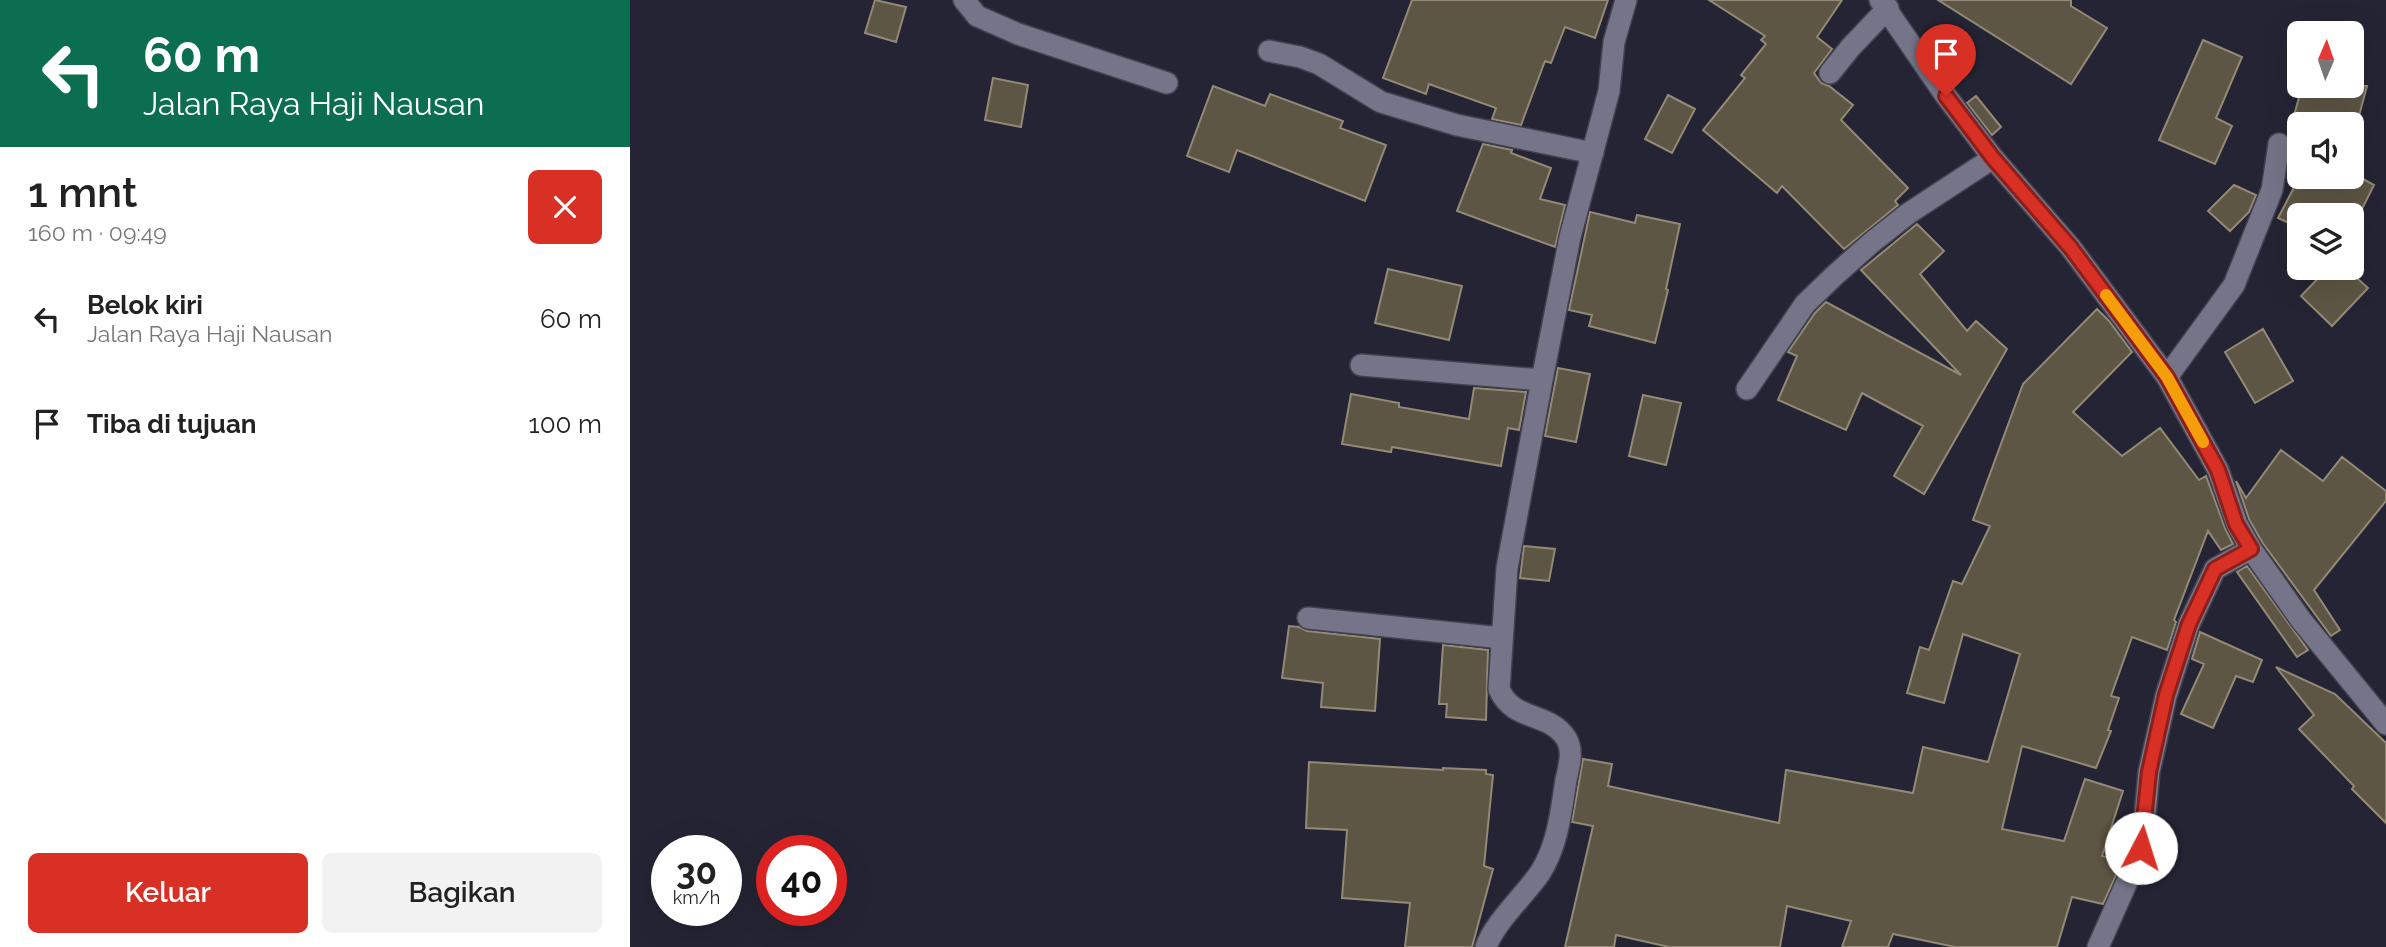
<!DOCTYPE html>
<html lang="id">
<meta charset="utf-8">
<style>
:root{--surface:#fff;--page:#f2f2f2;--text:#222;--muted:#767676;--accent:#d93025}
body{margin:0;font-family:Raleway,sans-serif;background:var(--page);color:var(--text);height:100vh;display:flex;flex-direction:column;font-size:26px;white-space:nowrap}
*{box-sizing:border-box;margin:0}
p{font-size:23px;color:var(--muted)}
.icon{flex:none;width:38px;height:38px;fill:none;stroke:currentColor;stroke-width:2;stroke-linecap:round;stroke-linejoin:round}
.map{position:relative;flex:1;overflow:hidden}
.details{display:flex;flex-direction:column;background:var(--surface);width:630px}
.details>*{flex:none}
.banner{background:#0b6e4f;color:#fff;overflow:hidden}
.needle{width:46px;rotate:2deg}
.tools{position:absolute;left:1657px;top:21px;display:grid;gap:14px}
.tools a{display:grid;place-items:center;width:77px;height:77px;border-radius:10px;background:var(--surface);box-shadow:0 7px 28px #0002;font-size:35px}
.speed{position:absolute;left:21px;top:835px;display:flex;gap:14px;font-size:35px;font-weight:700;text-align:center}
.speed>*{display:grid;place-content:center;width:91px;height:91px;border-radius:50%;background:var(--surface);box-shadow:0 7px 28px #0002;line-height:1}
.speed small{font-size:18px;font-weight:400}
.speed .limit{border:10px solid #d22;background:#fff;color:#111}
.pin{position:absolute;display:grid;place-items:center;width:60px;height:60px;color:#fff;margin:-72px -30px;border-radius:50% 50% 50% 0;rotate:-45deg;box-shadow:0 0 7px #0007}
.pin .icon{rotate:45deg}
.me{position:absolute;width:77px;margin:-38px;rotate:5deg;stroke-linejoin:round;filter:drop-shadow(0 0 5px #0008)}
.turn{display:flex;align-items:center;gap:24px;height:147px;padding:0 28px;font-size:32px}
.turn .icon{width:91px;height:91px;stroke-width:2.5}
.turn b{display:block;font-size:49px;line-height:60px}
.round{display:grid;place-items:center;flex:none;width:74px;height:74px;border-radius:10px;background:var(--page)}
.summary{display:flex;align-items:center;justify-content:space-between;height:119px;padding:0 28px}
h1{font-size:42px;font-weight:600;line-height:52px}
.cta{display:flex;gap:14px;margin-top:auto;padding:14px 28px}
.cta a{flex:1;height:80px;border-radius:10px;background:var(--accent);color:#fff;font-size:28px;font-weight:600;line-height:80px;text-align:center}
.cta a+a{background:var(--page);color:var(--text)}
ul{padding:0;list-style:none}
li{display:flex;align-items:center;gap:21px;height:105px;padding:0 28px}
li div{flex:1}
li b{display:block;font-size:26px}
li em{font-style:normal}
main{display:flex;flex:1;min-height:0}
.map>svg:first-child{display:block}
</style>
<main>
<section class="details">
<div class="banner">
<div class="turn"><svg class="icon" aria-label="left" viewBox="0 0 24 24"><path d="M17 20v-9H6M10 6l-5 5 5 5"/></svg><div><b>60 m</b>Jalan Raya Haji Nausan</div></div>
</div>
<div class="summary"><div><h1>1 mnt</h1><p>160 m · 09:49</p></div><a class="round" style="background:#d93025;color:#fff"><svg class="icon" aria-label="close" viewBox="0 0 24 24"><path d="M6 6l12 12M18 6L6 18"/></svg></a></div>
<ul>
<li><svg class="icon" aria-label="left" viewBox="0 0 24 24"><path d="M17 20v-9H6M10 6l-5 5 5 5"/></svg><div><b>Belok kiri</b><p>Jalan Raya Haji Nausan</p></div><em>60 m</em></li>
<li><svg class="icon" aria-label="arrive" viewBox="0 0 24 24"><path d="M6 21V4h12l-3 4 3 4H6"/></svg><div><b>Tiba di tujuan</b></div><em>100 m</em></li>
</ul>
<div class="cta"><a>Keluar</a><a>Bagikan</a></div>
</section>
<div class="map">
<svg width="1756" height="947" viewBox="0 0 1756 947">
<rect width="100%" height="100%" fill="#252434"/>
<path fill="#5e5644" stroke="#928a76" stroke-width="2" d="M 245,0 L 276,7 L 266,42 L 235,33 Z
M 782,0 L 978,0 L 965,38 L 935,27 L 921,63 L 915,61 L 891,125 L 862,119 L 866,108 L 799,84 L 796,94 L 753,78 Z
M 1079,0 L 1212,0 L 1187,37 L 1202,49 L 1184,73 L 1191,83 L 1199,86 L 1223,105 L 1211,120 L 1278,188 L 1265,201 L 1268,205 L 1214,249 L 1152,186 L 1147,193 L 1073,130 L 1115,78 L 1111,75 L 1136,44 L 1131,40 L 1135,36 Z
M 1308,0 L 1441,0 L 1441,6 L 1477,28 L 1441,84 Z
M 1573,40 L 1612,57 L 1586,118 L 1602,126 L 1585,164 L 1529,140 Z
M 363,78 L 398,85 L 391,127 L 355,120 Z
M 583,86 L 635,106 L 640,94 L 713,121 L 710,128 L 756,145 L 735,201 L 607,150 L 599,172 L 557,156 Z
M 1672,86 L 1737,86 L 1722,142 L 1722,124 L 1670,124 L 1670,129 L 1661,127 Z
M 1038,95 L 1065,109 L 1042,153 L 1015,139 Z
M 1346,96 L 1371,127 L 1362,135 L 1337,103 Z
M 853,144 L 882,150 L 881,153 L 921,168 L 910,199 L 935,205 L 925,247 L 827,211 Z
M 1722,173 L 1744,185 L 1722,229 L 1722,215 L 1670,215 L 1670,228 L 1648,218 L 1670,176 L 1722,177 Z
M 1604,185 L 1626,195 L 1619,212 L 1600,231 L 1578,211 Z
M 960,212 L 1005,223 L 1007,215 L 1050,224 L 1036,289 L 1038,290 L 1025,343 L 959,326 L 962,315 L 939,310 Z
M 1287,224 L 1314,251 L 1290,274 L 1337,331 L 1346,321 L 1377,349 L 1294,494 L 1264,476 L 1293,426 L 1232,393 L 1216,430 L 1148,400 L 1167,356 L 1158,352 L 1185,313 L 1196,302 L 1331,375 L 1231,270 Z
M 1698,268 L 1716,268 L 1738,288 L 1702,326 L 1671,296 Z
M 758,269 L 832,286 L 819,340 L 745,323 Z
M 1467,309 L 1479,321 L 1502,352 L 1443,412 L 1492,456 L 1530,428 L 1569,480 L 1576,476 L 1595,528 L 1603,544 L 1591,550 L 1578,531 L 1544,620 L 1546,622 L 1537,650 L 1502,637 L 1481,696 L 1489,698 L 1478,730 L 1481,731 L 1466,768 L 1392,746 L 1372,829 L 1434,841 L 1455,779 L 1493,791 L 1472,856 L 1490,860 L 1488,871 L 1473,904 L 1442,897 L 1427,947 L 1325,947 L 1263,934 L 1258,947 L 1212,947 L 1221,921 L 1157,906 L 1150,947 L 1039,947 L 986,935 L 984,947 L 935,947 L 963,826 L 942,822 L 953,759 L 982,764 L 978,786 L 1149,823 L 1156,770 L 1283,793 L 1293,747 L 1358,762 L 1390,654 L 1333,634 L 1314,703 L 1277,693 L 1290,647 L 1299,650 L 1323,581 L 1332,584 L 1360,526 L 1343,520 L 1393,384 Z
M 1633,329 L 1663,381 L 1625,403 L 1595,352 Z
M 928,368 L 960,374 L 946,442 L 915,436 Z
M 844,388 L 896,392 L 889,430 L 878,428 L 871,466 L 762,447 L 761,452 L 712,444 L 721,394 L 769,403 L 769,407 L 839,419 Z
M 1013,395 L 1051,403 L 1036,465 L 999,456 Z
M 1651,450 L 1693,481 L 1712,457 L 1756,491 L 1756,501 L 1684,590 L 1710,630 L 1701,636 L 1632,542 L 1619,519 L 1606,481 L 1616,498 Z
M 894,546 L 925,549 L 919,581 L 890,578 Z
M 1617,566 L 1678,650 L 1667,657 L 1607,572 Z
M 659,626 L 669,627 L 677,631 L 750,639 L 745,711 L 691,707 L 693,683 L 652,678 Z
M 1570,632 L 1632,660 L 1623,682 L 1606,676 L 1583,728 L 1551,714 L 1574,664 L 1562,659 Z
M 813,645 L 858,650 L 856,720 L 816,717 L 817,704 L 809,704 Z
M 1646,667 L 1705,694 L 1756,743 L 1756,823 L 1722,789 L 1724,786 L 1669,729 L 1684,715 Z
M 679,762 L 813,770 L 813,768 L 856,770 L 856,774 L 863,775 L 854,866 L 863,869 L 842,947 L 775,947 L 780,903 L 712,898 L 717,830 L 676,828 Z"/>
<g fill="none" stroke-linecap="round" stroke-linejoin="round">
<g stroke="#42414f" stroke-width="24">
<path id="street" d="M 334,0 L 347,16 L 388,34 L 537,83
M 639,51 L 670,57 L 689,64 L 751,102 L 827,125 L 963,153
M 1200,73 L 1220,48 L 1258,8
M 731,365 L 912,380
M 1537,377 L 1604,285 L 1642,190 L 1649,144
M 1117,389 L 1175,304 L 1204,276 L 1241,243 L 1279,213 L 1363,158
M 678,618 L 872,638
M 856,947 C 864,923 895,895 910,873 C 928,845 931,811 936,780 C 939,766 944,751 936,738 C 918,711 883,722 869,689 L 877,568 L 912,380 L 940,237 L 979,91 L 984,42 L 996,0"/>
</g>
<g stroke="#42414f" stroke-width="24">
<path id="secondary" d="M 1250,0 L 1316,96 L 1363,158 L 1441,248 L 1537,377 L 1588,470 L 1607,524 L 1621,549 L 1671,620 L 1756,724
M 1468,947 L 1512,848 L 1519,772 L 1536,696 L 1559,624 L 1585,569 L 1621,549"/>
</g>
<use href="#street" stroke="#757488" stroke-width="21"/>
<use href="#secondary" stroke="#757488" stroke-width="21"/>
</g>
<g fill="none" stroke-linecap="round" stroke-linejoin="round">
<g stroke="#8d1f18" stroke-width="18">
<path id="route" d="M 1316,96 L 1363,158 L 1441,248 L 1537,377 L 1588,470 L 1606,524 L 1621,549 L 1585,569 L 1559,624 L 1536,695 L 1519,772 L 1511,848"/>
</g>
<use href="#route" stroke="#d93025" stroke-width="12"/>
<path stroke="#f59e0b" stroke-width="12" d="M 1476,295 L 1537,377 L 1573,442"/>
</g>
</svg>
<div class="tools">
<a><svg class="needle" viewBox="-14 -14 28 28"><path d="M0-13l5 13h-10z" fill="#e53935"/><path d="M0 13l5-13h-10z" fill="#767676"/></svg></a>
<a><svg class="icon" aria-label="sound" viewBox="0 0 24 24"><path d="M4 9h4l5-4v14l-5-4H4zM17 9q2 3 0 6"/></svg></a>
<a><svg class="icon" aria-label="layers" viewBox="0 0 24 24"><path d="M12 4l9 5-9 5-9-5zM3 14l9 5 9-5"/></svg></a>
</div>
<div class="speed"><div>30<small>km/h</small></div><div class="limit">40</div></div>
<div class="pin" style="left:1316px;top:96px;background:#d93025"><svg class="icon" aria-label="arrive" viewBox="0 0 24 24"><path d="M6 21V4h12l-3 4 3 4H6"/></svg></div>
<svg class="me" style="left:1511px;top:848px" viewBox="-20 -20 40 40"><circle r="19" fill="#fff"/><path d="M0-13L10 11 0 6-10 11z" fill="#d93025"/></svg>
</div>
</main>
